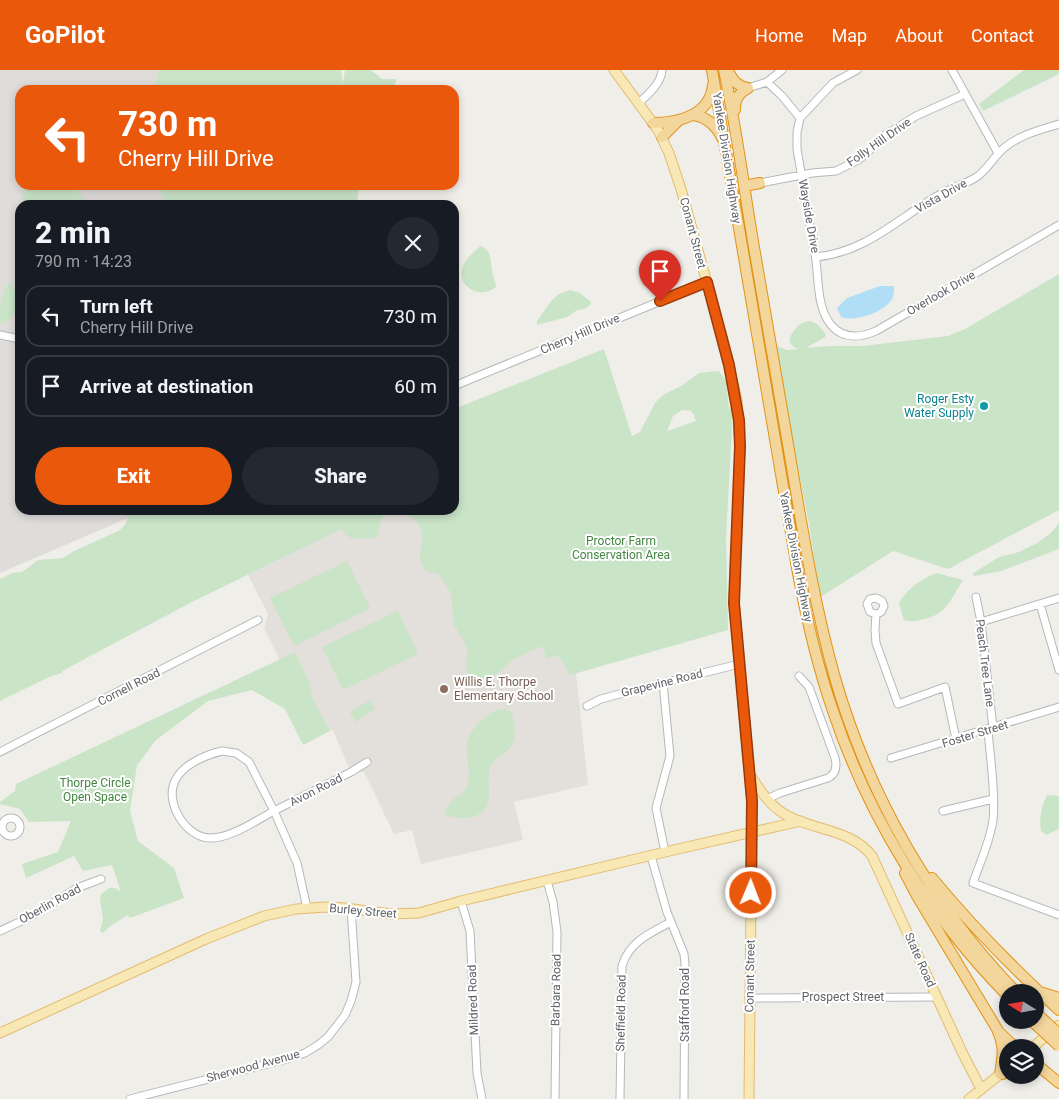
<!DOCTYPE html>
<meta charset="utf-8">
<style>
:root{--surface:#171b24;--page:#242831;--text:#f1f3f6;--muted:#9ea1a6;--line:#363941;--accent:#ea580c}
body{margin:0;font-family:Roboto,sans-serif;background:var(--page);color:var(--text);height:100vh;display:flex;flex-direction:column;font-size:19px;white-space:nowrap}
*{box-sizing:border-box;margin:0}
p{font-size:16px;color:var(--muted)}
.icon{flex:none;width:28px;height:28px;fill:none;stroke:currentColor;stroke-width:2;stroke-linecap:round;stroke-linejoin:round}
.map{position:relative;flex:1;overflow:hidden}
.panel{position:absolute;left:15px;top:130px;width:444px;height:315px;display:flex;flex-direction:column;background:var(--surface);border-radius:15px;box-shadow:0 2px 8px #0003}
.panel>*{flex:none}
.guide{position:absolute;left:15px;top:15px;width:444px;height:105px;border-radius:15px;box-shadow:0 2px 8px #0003;background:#ea580c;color:#fff;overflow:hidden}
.needle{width:32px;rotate:281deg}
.buttons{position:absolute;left:999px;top:914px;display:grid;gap:10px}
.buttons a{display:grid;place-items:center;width:45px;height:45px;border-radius:50%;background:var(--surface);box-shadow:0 2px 8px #0003;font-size:25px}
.pin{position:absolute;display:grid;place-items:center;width:42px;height:42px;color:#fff;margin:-51px -21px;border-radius:50% 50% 50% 0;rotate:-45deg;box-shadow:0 0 5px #0007}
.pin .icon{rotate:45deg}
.me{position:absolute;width:55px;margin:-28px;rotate:1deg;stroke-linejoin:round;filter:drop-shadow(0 0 4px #0008)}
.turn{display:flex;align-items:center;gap:18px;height:105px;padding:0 20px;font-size:22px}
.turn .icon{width:65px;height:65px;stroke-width:2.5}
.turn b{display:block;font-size:35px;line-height:42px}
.round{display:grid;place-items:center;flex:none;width:52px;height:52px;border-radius:26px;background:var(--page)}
.headline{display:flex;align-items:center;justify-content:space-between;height:85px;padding:0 20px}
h1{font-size:30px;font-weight:800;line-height:38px}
.action{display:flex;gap:10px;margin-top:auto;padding:10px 20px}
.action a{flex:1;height:58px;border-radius:30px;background:var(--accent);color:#fff;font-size:20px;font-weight:800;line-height:58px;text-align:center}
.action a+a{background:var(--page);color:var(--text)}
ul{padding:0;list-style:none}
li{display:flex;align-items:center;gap:15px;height:62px;margin:0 10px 8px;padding:0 10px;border:2px solid var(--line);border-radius:15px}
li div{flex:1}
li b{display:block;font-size:19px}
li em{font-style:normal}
header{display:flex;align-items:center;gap:30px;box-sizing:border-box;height:70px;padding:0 25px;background:var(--accent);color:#fff}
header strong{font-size:24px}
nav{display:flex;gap:28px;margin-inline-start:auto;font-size:18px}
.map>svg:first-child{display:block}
</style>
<header>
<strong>GoPilot</strong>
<nav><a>Home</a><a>Map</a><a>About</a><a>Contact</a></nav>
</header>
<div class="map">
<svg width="1059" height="1029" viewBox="0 0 1059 1029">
<rect width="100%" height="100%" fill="#f0eee8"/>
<path fill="#dfddda" d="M 0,0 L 162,0 L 165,20 L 20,20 L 20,115 L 179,115 L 182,135 L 20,135 L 20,440 L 147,440 L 0,503 Z"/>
<path fill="#e3dfda" d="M 380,440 L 414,440 L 448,456 L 468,472 L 515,501 L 547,589 L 558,585 L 570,605 L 576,603 L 588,715 L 514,732 L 523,770 L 421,794 L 412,760 L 394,764 L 364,702 L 349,698 L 333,660 L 330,661 L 311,625 L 295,583 L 280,590 L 264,558 L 268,544 L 248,505 Z"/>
<path fill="#cae4c8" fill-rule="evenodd" d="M 159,0 L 341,0 L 343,13 L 345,0 L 371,0 L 382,9 L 396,9 C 397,17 391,16 385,20 L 158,20 L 156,11 Z
M 1024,0 L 1059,0 L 1059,4 L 983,41 L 979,34 Z
M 24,115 L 75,115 L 84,131 L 82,135 L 22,135 Z
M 162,115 L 359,115 L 357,135 L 167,135 L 160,123 Z
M 480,176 C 493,179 490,195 493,205 C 494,209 496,212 496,217 C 480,231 453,215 464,194 C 467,187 475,182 480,176 Z
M 1059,204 L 1059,440 L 948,499 L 893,481 L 819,528 L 810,459 L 774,275 L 787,280 L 799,279 L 795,278 L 790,273 C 788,265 800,250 810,251 C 817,252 823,260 826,265 L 825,267 L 806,278 L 828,276 L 862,276 L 948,266 L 965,259 Z
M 10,212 L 19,228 C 16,241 15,250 0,253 C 0,239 0,223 10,212 Z
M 570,220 L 580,223 L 591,232 L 591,234 L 585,239 L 577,240 L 567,247 L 537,255 L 537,251 L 552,230 L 559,224 Z
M 604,279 L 632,366 L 640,362 L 655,333 L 663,325 L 681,316 L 699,303 L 719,301 L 726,311 L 729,339 L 733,338 L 726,468 L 728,560 L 570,605 L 558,585 L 547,589 L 542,576 L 512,590 L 497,604 L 480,615 L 472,614 L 468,610 L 466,591 L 468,581 L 463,569 L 454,555 L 451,523 L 438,503 L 428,502 C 405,485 445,457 397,440 L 454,440 L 454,339 ZM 682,340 L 691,341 L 694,345 L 696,351 L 667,361 L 673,346 Z
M 127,440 L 391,440 C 379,446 381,455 377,467 C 372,469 352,470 347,466 C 345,465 343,460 342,459 L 192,532 L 62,601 L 62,603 L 49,607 L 0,631 L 0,509 L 12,503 L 22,502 L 38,490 L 63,488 L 74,481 L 118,461 C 126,456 129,449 127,440 Z
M 1059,453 L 1059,479 L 1001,501 L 974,506 L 972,504 L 999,487 L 1019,482 L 1037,473 L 1051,463 Z
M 347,491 L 370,538 L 294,576 L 270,528 Z
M 937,503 L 963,510 C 950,530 946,546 920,550 C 915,551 909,552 904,550 L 899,534 L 900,531 C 910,517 921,509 937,503 Z
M 398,541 L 418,584 L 343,620 L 322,577 Z
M 295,582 L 309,612 L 312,627 L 330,661 L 303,675 L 285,639 L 252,620 L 208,631 L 156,670 L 137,695 L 130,741 L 138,771 L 174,798 L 184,828 L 130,848 L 128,845 L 109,857 L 103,863 L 100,861 L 103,849 L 100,830 L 101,824 L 109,818 L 115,818 L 121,822 L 112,795 L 83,801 L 74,786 L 26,808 L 22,794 L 58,782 L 71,751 L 29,752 L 20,739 L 0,734 L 0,732 L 15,721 L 16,714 Z
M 369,630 L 375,638 L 356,652 L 350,643 Z
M 503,639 L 511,642 C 516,653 517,670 509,679 C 503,685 493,689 490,698 C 485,717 498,740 472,747 C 463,749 455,748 446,745 L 445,742 C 450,727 463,726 467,716 C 475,691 455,676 480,652 C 487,645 492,640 503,639 Z
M 1047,725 L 1059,726 L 1059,759 L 1046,765 L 1041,761 C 1039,748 1041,737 1047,725 Z"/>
<path fill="#b1def7" d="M 880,216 L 894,216 C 894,223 894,229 888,234 C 878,244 854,252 841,247 L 837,238 L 847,228 Z"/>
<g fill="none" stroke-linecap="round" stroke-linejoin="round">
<g stroke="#b5b8bb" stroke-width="9">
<path id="minor" d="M 952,0 L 998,83
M 767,12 L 782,26 L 800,48 L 797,62 L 797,79 C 803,114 809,149 815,184 C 819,206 816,237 831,255 C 843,269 860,268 876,261 L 1059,155
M 748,18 L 767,12 L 782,0
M 639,33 C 648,24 661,14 662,0
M 800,48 L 833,13 L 857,0
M 760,113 L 812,103 L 836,101 L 858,90 L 866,84 L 885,65 L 916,46 L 965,24
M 816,187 C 866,182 896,150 937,126 C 949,119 963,115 975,108 C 987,101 993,87 1004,78 C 1019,65 1040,60 1059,54
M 0,265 L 20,269
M 454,316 L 707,212
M 976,527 L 981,552 L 993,658
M 1040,534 L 1059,600
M 876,544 L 870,542 L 867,534 L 870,529 L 876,528 L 882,531 L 884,536 L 881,542 L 876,544 L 875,560 L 876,573 L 898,634 L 945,617 L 956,669
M 981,552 L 1059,528
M 663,613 L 670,686 L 656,738 L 665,782
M 587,636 L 601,629 L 627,622 L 739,594
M 988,660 C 990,687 996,724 993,750 C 990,772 980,792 973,813 L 1059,845
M 222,681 L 236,683 L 249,692 L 274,741 C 257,750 231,768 211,768 C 187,769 164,733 175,711 C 182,695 205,685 222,681 Z
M 0,682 L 258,550
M 891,688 L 1059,637
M 767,729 L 780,723 L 828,708 C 836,704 837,696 835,688 L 809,617 L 799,606
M 943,741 L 993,729
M2 757a9 9 0 1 1 18 0a9 9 0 1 1-18 0Z
M 651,786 L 667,842 L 684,884 L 685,894 L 684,1029
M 547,811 L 553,832 L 557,862 L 555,1029
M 461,831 L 470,861 L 477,1003 L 482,1029
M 307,838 L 297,793 L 274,741 L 351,702 L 367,692
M 0,861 L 30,847 L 77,818 L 101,809
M 749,928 L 937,927
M 130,1029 L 283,990 L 305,983 L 318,975 L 328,967 L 345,945 L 351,931 L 356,912 L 351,838
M 620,1029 L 622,896 C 629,872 650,863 671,852"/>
</g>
<g stroke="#e4ba6d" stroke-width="11">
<path id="major" d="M 614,0 L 658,60 L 669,83 L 681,119 L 722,267 L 737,330 L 740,377 L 734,533 L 752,731 L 749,1029
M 750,705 C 759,718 767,732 780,741 C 808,761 850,757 872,786 L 962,982 L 981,1019
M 0,963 L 206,869 L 264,846 L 296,839 L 326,837 L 345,838 L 390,844 L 419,843 L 461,831 L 665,782 L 801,751
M 1032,978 L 1059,955
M 969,1029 L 1008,998"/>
</g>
<g stroke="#e19217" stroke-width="12">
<path id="highway" d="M 712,0 L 797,498 C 806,547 817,595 833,641 C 868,746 930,847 1008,926
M 724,0 C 734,47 741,94 748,141 C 761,221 775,301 789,380 C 802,457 814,534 835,608 C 869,726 931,834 1016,922
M 728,0 C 732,10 737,16 748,18
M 735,40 C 735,29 738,24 748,18
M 693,45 C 707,47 716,55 722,68
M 653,53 C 679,53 710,45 713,15
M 662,67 L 678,51
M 744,116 L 760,113
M 905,803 L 917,826 L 997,959 C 1005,977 1003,985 1000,1004 L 1008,1003
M 932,808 C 970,854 1015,900 1059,940
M 1043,923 L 1059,928
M 999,962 L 1016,978
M 1035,993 L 1059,1013"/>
</g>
<use href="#minor" stroke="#fff" stroke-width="7"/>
<use href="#major" stroke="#f7e8b6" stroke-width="9"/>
<use href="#highway" stroke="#f3d69c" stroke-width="10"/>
<g stroke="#e19217" stroke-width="12" stroke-linecap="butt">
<path id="highway-bridge" d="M 1036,943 L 1059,964
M 1031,950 L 1059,976"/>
</g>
<use href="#highway-bridge" stroke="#f3d69c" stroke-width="10"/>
</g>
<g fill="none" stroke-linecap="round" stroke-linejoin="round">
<g stroke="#983908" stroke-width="12">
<path id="route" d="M 660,231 L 707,212 L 729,295 L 739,350 L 740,376 L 734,533 L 752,731 L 751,823"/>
</g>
<use href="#route" stroke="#ea580c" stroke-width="9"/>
</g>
<circle fill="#0f9aa8" stroke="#fff" stroke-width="2" cx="984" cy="336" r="5"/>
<circle fill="#8d6e63" stroke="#fff" stroke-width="2" cx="444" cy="619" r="5"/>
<g text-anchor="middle" stroke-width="4" stroke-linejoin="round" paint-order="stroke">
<g font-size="12" fill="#5f6367" stroke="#fff">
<text transform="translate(879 72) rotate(-35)" y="4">Folly Hill Drive</text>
<text transform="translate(727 88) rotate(81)" y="4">Yankee Division Highway</text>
<text transform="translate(941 126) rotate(-29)" y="4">Vista Drive</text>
<text transform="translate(809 146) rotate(80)" y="4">Wayside Drive</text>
<text transform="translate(693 163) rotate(75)" y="4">Conant Street</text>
<text transform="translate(941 223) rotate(-30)" y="4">Overlook Drive</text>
<text transform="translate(580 264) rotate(-23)" y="4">Cherry Hill Drive</text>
<text transform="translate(796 487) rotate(79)" y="4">Yankee Division Highway</text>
<text transform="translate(985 593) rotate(83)" y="4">Peach Tree Lane</text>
<text transform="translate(662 613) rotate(-14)" y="4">Grapevine Road</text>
<text transform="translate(129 617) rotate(-27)" y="4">Cornell Road</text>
<text transform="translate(975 664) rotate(-17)" y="4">Foster Street</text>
<text transform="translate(316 720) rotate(-27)" y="4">Avon Road</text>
<text transform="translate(50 834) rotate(-29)" y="4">Oberlin Road</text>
<text transform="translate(363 841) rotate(5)" y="4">Burley Street</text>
<text transform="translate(920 890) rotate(66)" y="4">State Road</text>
<text transform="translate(750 906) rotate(-89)" y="4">Conant Street</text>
<text transform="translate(556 920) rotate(-89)" y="4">Barbara Road</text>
<text x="843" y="931">Prospect Street</text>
<text transform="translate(473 930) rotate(-92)" y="4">Mildred Road</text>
<text transform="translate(685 935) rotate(-90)" y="4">Stafford Road</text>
<text transform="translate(621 943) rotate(-89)" y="4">Sheffield Road</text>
<text transform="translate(253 996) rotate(-15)" y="4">Sherwood Avenue</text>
</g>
<g font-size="12" fill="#0d838f" stroke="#fff" text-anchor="end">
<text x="974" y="333">Roger Esty<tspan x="974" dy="14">Water Supply</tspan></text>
</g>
<g font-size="12" fill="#428540" stroke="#fff">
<text x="621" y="475">Proctor Farm<tspan x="621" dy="14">Conservation Area</tspan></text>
<text x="95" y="717">Thorpe Circle<tspan x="95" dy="14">Open Space</tspan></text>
</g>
<g font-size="12" fill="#785e54" stroke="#fff" text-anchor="start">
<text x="454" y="616">Willis E. Thorpe<tspan x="454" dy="14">Elementary School</tspan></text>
</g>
</g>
</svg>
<div class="buttons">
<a><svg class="needle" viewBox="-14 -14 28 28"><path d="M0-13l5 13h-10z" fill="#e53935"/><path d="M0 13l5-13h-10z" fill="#9ea1a6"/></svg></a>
<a><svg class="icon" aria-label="layers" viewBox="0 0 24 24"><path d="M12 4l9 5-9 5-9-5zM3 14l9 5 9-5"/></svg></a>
</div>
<div class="pin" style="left:660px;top:231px;background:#d93025"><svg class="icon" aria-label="arrive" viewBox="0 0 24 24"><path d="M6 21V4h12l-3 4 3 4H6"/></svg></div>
<svg class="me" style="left:751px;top:823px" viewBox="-20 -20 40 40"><circle r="17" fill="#ea580c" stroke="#fff" stroke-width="3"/><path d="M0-11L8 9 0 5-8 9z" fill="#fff"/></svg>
<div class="guide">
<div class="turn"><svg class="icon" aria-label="left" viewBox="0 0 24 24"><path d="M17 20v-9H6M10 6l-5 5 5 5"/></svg><div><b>730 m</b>Cherry Hill Drive</div></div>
</div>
<section class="panel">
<div class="headline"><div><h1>2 min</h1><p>790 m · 14:23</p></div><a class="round"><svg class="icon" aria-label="close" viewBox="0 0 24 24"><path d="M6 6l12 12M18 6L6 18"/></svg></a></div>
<ul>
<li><svg class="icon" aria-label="left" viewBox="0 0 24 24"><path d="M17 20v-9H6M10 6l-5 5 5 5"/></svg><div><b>Turn left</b><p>Cherry Hill Drive</p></div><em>730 m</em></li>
<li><svg class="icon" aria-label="arrive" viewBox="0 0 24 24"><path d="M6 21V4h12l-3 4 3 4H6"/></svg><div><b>Arrive at destination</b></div><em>60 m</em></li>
</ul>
<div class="action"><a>Exit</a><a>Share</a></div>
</section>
</div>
